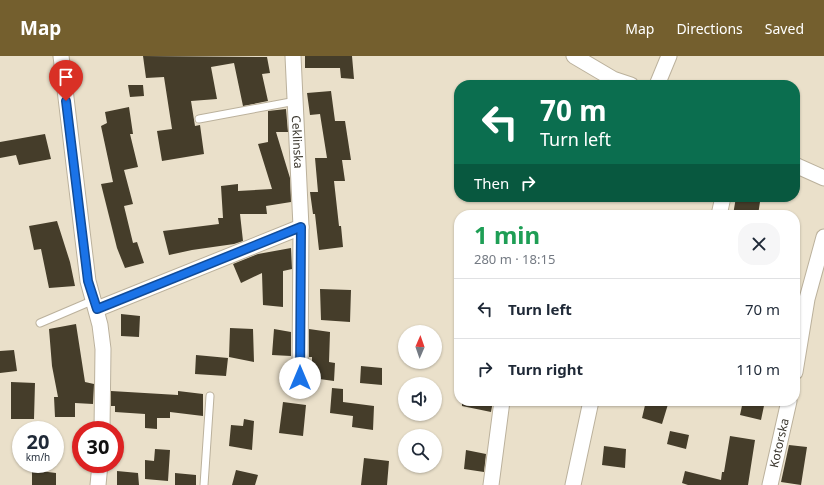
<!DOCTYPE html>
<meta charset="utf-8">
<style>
:root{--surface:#fff;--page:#f6f6f7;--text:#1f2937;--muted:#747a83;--line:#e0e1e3;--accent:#745f2e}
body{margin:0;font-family:"Noto Sans",sans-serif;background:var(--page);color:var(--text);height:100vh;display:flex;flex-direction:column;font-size:15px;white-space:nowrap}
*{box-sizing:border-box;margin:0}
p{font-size:13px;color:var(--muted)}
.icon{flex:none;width:22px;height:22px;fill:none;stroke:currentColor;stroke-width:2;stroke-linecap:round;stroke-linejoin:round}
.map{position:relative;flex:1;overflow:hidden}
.side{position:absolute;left:454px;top:154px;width:346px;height:196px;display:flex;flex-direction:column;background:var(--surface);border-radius:16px;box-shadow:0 1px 3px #0004}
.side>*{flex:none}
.banner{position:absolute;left:454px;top:24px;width:346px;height:122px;border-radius:16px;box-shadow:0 1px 3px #0004;background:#0b6e4f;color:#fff;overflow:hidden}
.needle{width:26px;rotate:2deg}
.buttons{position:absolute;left:398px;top:269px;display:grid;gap:8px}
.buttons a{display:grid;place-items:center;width:44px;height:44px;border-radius:50%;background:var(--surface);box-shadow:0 1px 3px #0004;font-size:20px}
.speed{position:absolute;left:12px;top:365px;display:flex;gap:8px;font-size:20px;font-weight:700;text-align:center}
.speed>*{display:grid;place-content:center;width:52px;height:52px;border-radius:50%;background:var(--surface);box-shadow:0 1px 3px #0004;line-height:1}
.speed small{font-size:10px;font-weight:400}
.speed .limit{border:6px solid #d22;background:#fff;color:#111}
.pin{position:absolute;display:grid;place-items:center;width:34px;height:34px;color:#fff;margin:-41px -17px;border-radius:50% 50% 50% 0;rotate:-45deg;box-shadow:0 0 4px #0007}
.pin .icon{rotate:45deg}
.me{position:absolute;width:44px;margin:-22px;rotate:0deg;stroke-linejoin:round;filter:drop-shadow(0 0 3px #0008)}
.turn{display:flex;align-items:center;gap:14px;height:84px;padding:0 20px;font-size:18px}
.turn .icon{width:52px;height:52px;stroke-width:2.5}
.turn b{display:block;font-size:28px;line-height:34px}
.then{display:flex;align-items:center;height:38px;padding:0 20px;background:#0003;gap:8px;font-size:15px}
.round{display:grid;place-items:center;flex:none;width:42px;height:42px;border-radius:16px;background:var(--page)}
.summary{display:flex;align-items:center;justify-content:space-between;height:68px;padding:0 20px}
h1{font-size:24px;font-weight:700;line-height:30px;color:#1e9e55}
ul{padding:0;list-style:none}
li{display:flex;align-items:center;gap:12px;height:60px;padding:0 20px;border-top:1px solid var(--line)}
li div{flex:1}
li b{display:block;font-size:15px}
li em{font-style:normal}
header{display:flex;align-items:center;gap:24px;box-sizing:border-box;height:56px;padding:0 20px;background:var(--accent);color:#fff}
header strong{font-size:19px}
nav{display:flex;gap:22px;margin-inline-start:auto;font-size:14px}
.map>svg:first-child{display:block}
</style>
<header>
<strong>Map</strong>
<nav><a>Map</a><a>Directions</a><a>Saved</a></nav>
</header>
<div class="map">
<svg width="824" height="429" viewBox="0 0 824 429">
<rect width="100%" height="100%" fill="#eae0ca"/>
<path fill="#453d2a" d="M 143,0 L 267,1 L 270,17 L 262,18 L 268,45 L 243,50 L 234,7 L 211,11 L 217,43 L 191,45 L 195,70 L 200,69 L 204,98 L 162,105 L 157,75 L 172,73 L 164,21 L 146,22 Z
M 305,0 L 352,0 L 354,23 L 341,22 L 340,12 L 305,12 Z
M 128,29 L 143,29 L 144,40 L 130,41 Z
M 331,35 L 335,65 L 345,65 L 351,104 L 342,104 L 345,125 L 334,125 L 339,170 L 341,170 L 343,191 L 319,194 L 315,158 L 313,158 L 310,136 L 318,136 L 315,102 L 327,102 L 320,58 L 310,59 L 307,37 Z
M 129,51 L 133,78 L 130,78 L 138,111 L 124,114 L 133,148 L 124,150 L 133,187 L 137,186 L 144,207 L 125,212 L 117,192 L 101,128 L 113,126 L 101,70 L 107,67 L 105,56 Z
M 286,53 L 288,76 L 276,76 L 290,122 L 291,146 L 266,150 L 267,158 L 240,158 L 243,185 L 234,188 L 192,194 L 169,199 L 163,175 L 219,168 L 218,162 L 223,162 L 221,130 L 238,128 L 238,135 L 272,133 L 258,88 L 268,86 L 268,55 Z
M 45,78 L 51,103 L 19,109 L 16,99 L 0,102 L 0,86 Z
M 736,141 L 760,146 L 758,159 L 733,159 Z
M 57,165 L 70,206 L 75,230 L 49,232 L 41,193 L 34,194 L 29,170 Z
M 291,192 L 292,213 L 283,215 L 283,251 L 263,249 L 262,217 L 241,227 L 233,208 L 258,198 Z
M 320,233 L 351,234 L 350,266 L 321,264 Z
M 121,258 L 140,260 L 139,281 L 121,280 Z
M 76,268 L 85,326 L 94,328 L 93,348 L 75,347 L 75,361 L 55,361 L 54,341 L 58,341 L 52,310 L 49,273 Z
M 230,272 L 253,273 L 254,306 L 229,301 Z
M 274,273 L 291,276 L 291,300 L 272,299 Z
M 309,273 L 330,276 L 329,306 L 335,307 L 334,325 L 312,322 L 312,301 L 309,301 Z
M 14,294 L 17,315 L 0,317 L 0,295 Z
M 196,299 L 228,302 L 226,320 L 195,318 Z
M 361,310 L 382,312 L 382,329 L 360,327 Z
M 11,326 L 35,327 L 34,363 L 11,363 Z
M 332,332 L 343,333 L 343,346 L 374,350 L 373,374 L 352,371 L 353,360 L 330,357 Z
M 111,335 L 178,339 L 178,335 L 203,338 L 203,360 L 170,356 L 170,362 L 157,362 L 157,373 L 145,372 L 145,358 L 115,356 L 115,350 L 111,350 Z
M 462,345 L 493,345 L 491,356 L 462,350 Z
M 646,345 L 669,345 L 662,368 L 642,362 Z
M 743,345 L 765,345 L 761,364 L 740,359 Z
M 283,346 L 306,349 L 303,380 L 279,377 Z
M 244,363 L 254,365 L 252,394 L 229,390 L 231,369 L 243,370 Z
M 670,375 L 689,379 L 686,393 L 667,388 Z
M 730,380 L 755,384 L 748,429 L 688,429 L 682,427 L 685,415 L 721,424 L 722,416 L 724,416 Z
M 789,389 L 807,391 L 801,429 L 781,426 Z
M 604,390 L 626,393 L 625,412 L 602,409 Z
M 155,393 L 170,394 L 168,425 L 145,423 L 145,404 L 154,405 Z
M 466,394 L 486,398 L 484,416 L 464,413 Z
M 364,402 L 389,405 L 387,429 L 361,429 Z
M 32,414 L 56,417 L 56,429 L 32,429 Z
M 236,414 L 258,419 L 255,429 L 232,429 Z
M 117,415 L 138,417 L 139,429 L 117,429 Z
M 175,417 L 196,419 L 196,429 L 175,429 Z"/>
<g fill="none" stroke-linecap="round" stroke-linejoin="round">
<g stroke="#bbb19c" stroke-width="9">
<path id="lane" d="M 199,63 L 296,45
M 40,267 L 94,244
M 204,429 L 210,340"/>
</g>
<g stroke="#bbb19c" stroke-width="17">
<g id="street">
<path d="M 61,0 L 88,225 L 100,269 L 103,293 L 102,374"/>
<path id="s1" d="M 293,0 L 301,171 L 300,322"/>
<path d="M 574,0 L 613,23 L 631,29"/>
<path d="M 657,29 L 669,0"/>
<path d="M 795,109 L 824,122"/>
<path d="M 719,159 L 723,141"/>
<path d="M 97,253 L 301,171"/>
<path d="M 795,316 L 807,243 L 824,181"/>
<path d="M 98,429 L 100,408"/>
<path d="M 491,429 L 502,345"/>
<path d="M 573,429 L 591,345"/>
<path id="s2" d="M 770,429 L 789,345"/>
</g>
</g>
<use href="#lane" stroke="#fff" stroke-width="7"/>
<use href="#street" stroke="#fff" stroke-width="15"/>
</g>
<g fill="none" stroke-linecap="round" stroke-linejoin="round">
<g stroke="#114b97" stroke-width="10">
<path id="route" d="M 66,45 L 88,225 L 97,253 L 301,171 L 300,322"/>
</g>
<use href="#route" stroke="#1a73e8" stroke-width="7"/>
</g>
<g text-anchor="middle" stroke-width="4" stroke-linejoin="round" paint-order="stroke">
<g font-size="12" fill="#3b372e" stroke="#eae0ca">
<text dy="4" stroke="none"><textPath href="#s1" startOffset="86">Ceklinska</textPath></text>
<text dy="4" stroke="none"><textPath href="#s2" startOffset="43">Kotorska</textPath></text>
</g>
</g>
</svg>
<div class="buttons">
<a><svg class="needle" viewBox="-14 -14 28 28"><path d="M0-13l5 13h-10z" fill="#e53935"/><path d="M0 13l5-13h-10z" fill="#747a83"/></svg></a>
<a><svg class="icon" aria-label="sound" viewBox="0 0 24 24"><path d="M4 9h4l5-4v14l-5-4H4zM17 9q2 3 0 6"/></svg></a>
<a><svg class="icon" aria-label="search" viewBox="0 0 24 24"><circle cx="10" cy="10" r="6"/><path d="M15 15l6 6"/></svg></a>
</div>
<div class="speed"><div>20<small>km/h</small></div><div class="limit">30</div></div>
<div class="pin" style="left:66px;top:45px;background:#d93025"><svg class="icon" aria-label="arrive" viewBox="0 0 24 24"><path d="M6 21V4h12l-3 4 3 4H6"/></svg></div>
<svg class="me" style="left:300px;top:322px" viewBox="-20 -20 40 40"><circle r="19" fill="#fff"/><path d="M0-13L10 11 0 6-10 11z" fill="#1a73e8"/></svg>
<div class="banner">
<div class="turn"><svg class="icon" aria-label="left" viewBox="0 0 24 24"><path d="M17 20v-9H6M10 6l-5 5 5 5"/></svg><div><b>70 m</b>Turn left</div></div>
<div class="then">Then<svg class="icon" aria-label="right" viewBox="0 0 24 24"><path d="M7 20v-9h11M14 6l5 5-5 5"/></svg></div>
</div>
<section class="side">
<div class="summary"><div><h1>1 min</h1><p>280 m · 18:15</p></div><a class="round"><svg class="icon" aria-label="close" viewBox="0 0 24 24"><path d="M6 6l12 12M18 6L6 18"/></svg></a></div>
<ul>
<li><svg class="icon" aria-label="left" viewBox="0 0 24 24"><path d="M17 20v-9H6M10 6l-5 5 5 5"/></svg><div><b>Turn left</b></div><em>70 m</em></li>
<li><svg class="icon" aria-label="right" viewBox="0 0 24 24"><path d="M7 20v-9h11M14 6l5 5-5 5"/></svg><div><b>Turn right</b></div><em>110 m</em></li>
</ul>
</section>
</div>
